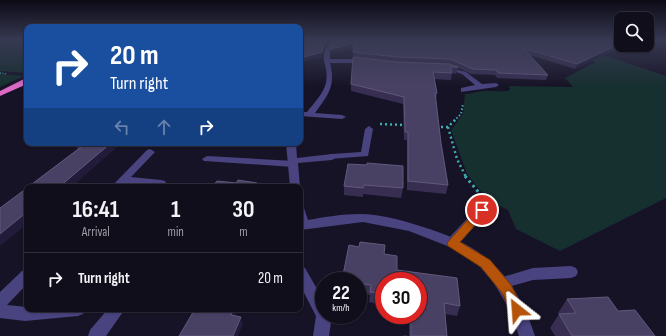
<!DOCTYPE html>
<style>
:root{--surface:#110e1c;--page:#1e1c29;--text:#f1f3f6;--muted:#9c9ca3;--line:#302e3b}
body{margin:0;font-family:"Sofia Sans Condensed",sans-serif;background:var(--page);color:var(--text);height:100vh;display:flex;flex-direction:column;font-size:15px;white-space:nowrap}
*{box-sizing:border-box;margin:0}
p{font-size:13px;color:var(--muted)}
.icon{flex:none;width:22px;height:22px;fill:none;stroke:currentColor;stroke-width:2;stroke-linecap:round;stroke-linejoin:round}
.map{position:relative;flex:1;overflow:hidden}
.side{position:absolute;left:24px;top:184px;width:279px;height:128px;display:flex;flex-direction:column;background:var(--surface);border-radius:8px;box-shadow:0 1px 3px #0004,0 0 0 1px var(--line)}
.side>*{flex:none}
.banner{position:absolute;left:24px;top:24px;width:279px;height:122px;border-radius:8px;box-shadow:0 1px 3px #0004,0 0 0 1px var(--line);background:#1a4fa0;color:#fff;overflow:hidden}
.tools{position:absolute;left:614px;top:12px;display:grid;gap:8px}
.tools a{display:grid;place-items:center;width:40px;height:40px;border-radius:8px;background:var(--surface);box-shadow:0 1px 3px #0004,0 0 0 1px var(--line);font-size:20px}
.speed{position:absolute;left:315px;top:272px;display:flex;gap:8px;font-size:20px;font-weight:700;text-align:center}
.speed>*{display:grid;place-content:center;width:52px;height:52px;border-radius:50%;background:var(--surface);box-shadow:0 1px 3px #0004,0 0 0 1px var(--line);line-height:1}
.speed small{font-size:10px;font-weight:400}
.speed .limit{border:6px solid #d22;background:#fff;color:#111}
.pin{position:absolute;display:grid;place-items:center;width:34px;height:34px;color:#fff;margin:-17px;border:2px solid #fff;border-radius:50%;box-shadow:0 1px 4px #0007}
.me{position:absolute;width:44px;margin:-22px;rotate:332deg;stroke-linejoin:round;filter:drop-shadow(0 0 3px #0008)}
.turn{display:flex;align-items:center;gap:14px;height:84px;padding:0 20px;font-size:18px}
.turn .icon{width:52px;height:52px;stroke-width:2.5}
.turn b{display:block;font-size:28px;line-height:34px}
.lanes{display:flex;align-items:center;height:38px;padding:0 20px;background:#0003;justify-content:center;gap:20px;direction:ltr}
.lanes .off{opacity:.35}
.eta{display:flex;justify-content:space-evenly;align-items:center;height:68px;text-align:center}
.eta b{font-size:24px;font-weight:700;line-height:28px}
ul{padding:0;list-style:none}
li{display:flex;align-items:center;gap:12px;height:52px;padding:0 20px;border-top:1px solid var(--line)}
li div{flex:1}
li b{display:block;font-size:15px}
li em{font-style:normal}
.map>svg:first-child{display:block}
</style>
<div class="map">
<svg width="666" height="336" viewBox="0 0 666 336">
<rect width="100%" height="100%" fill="#171326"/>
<path fill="#162f2f" d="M 0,40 L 27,40 L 27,73 L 0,71 Z
M 558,52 L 610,57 L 666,76 L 666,198 L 560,251 L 516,229 L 508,210 L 488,200 L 467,174 L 451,130 L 463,114 L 465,94 C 472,94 477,91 484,91 C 493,90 501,93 510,90 L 509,86 L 573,87 L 565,78 L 596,62 Z
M 0,74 L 24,76 L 0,87 Z"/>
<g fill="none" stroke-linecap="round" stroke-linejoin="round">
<path stroke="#3eadad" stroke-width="1.5" stroke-dasharray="1 1.5" stroke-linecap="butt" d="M 0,73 L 7,74"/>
<path stroke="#3eadad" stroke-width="2" stroke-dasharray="1.5 2" stroke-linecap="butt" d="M 454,121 L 461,114 L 463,104"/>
<path stroke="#3eadad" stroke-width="2.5" stroke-dasharray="2 3" stroke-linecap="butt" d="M 380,124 L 405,125
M 436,127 L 448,127 L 455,120
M 448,127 L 457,159 L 466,177"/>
<path stroke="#3eadad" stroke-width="3" stroke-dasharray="2.5 3.5" stroke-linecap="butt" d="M 465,176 L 480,194"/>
<path fill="#494380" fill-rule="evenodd" d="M 369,126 L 373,129 L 368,156 L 329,159 L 327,157 L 329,155 L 332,154 L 361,152 L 365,129 Z
M 207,156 L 293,161 L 298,164 L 293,167 L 204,161 L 202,159 Z
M 482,206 L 486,207 L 488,210 L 486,213 L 457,246 L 452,248 L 447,246 L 446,243 L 447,240 L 478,207 Z
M 300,266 L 305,268 L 324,301 L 324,315 L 332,315 L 329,336 L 313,336 L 316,316 L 300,285 Z
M 571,266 L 576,268 L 578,272 L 576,276 L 571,278 L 533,280 L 501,289 L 496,287 L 494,283 L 496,279 L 533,268 Z
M 108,309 L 125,309 L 106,336 L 88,336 L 90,330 Z"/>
<path fill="#494380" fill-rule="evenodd" d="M 334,40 L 340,40 L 330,51 L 330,59 L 366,59 L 369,61 L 366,63 L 330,63 C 336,86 328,95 315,113 L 342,115 L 346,117 L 342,119 L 300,116 L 300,112 L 307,112 C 314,103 323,94 326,83 C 330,63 314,56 334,40 Z
M 443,66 L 466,72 L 482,84 L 496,83 L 499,85 L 496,87 L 461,92 L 461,88 L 475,85 L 462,74 L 443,68 Z
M 286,143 L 296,143 L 297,158 L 332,154 L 337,157 L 332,160 L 298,163 L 300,187 L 290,187 Z
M 150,149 L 155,152 L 131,177 L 161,180 L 165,181 L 166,183 L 165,185 L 125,183 L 122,187 L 111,187 L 147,150 Z
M 300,207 L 304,208 L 308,220 C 324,217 343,214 360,214 C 379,214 401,220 420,226 C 483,245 514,272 535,336 L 519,336 L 509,309 L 494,283 L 480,267 L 455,249 L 409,231 L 363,222 L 300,230 Z
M 27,269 L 27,284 L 7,305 L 27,307 L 27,309 L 86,309 L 83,314 L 78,316 L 25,321 L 0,318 L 0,292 L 22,271 Z"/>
<path fill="#da6ac6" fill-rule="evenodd" d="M 24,79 L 27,79 L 27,84 L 0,96 L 0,91 Z"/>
</g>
<path fill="#372e52" d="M 338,40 L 621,40 L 575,69 L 530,55 L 548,75 L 546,80 L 497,78 L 495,75 L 471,74 L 458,68 L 456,74 L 452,73 L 451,80 L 434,79 L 437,93 L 436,100 L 441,143 L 448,185 L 446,194 L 407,190 L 407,140 L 404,140 L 403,104 L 351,91 L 351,84 L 397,62 L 453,65 L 449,64 L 396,62 L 353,57 L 354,47 L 332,54 Z
M 27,95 L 27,103 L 23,97 Z
M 75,143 L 121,143 L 71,187 L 28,187 L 78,149 L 77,148 Z
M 348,164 L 403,188 L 401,198 L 363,194 L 363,197 L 344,195 L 344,186 Z
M 360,242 L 385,245 L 384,254 L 397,256 L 397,270 L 457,278 L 460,306 L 457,316 L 445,314 L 447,336 L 403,336 L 404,335 L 409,336 L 409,315 L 418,315 L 418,281 L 384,281 L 384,305 L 369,302 L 370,295 L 358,293 L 358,281 L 342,281 L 349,245 L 359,247 Z
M 567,299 L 618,311 L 655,336 L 555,336 L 550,328 L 559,314 L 558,313 Z"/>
<path fill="#221b39" d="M 328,40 L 332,40 L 324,50 L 322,57 L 304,62 L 300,73 L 300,67 L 304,57 Z
M 354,43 L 354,47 L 332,54 L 331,49 Z
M 621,43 L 621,45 L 625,45 L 575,69 L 577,64 Z
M 300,93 L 301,93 L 302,98 L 300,99 Z
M 111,143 L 121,143 L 71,187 L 59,187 Z
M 257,183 L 258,187 L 255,187 Z
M 27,212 L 27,224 L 0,246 L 0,234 Z
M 234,309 L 235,309 L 236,316 L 231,315 Z
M 241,317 L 243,324 L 238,336 L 233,336 Z"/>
<path fill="#494164" stroke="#61597c" d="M 300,40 L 328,40 L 324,45 L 322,52 L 304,57 L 300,67 Z
M 338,40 L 621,40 L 621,43 L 577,64 L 523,48 L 548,75 L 498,73 L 496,70 L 473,69 L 450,59 L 397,57 L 353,52 L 354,43 L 331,49 L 331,47 Z
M 353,57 L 397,62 L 449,64 L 458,67 L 450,67 L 452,73 L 433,72 L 437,93 L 435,93 L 441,143 L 448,185 L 408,181 L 408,132 L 405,132 L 404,97 L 351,84 Z
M 76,143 L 111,143 L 59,187 L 28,187 L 81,147 Z
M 367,163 L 403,166 L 403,188 L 364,185 L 363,188 L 344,186 L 348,164 L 367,165 Z
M 238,180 L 257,183 L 255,187 L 212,187 L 217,181 L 236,183 Z
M 27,188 L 27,212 L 0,234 L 0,208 Z
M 360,242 L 385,245 L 384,254 L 397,256 L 397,270 L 457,278 L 460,306 L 444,303 L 447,336 L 411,336 L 411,315 L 418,315 L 418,281 L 384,281 L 384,294 L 370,292 L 371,285 L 358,283 L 358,281 L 347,281 L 342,280 L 349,245 L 359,247 Z
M 608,297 L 618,311 L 635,310 L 655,336 L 572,336 L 559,314 L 576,313 L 567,299 Z
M 195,309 L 202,309 L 207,310 L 207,309 L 234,309 L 231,315 L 241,317 L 233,336 L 179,336 Z"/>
<linearGradient id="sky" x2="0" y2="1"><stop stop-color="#0d0a15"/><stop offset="0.46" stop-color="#363952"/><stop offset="1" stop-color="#363952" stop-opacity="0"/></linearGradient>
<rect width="666" height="87" fill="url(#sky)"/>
<path fill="#b45309" stroke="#753606" d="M 482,207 L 486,208 L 487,210 L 486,213 L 460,242 L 490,260 L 511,285 L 524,310 L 522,314 L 517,316 L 512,314 L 502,293 L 481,267 L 448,246 L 447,243 L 478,208 Z"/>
</svg>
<div class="tools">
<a><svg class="icon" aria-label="search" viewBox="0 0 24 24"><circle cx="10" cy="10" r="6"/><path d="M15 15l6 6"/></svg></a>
</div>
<div class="speed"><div>22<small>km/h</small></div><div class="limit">30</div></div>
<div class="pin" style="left:482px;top:210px;background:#d93025"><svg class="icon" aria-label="arrive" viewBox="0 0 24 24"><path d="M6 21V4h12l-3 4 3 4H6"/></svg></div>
<svg class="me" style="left:517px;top:310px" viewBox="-20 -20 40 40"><path d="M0-17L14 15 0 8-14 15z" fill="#b45309" stroke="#fff" stroke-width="4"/></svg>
<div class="banner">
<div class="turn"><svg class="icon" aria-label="right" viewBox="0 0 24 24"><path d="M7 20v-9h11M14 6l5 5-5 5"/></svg><div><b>20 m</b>Turn right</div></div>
<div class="lanes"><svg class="icon off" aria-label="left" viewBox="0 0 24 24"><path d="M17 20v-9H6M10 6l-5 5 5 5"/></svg><svg class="icon off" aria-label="ahead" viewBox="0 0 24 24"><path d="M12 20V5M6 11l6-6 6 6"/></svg><svg class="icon" aria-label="right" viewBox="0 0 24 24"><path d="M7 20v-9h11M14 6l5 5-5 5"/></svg></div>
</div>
<section class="side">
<div class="eta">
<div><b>16:41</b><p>Arrival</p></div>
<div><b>1</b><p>min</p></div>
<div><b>30</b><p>m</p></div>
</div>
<ul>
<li><svg class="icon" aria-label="right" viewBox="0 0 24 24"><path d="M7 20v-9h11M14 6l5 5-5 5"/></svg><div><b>Turn right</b></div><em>20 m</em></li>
</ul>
</section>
</div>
